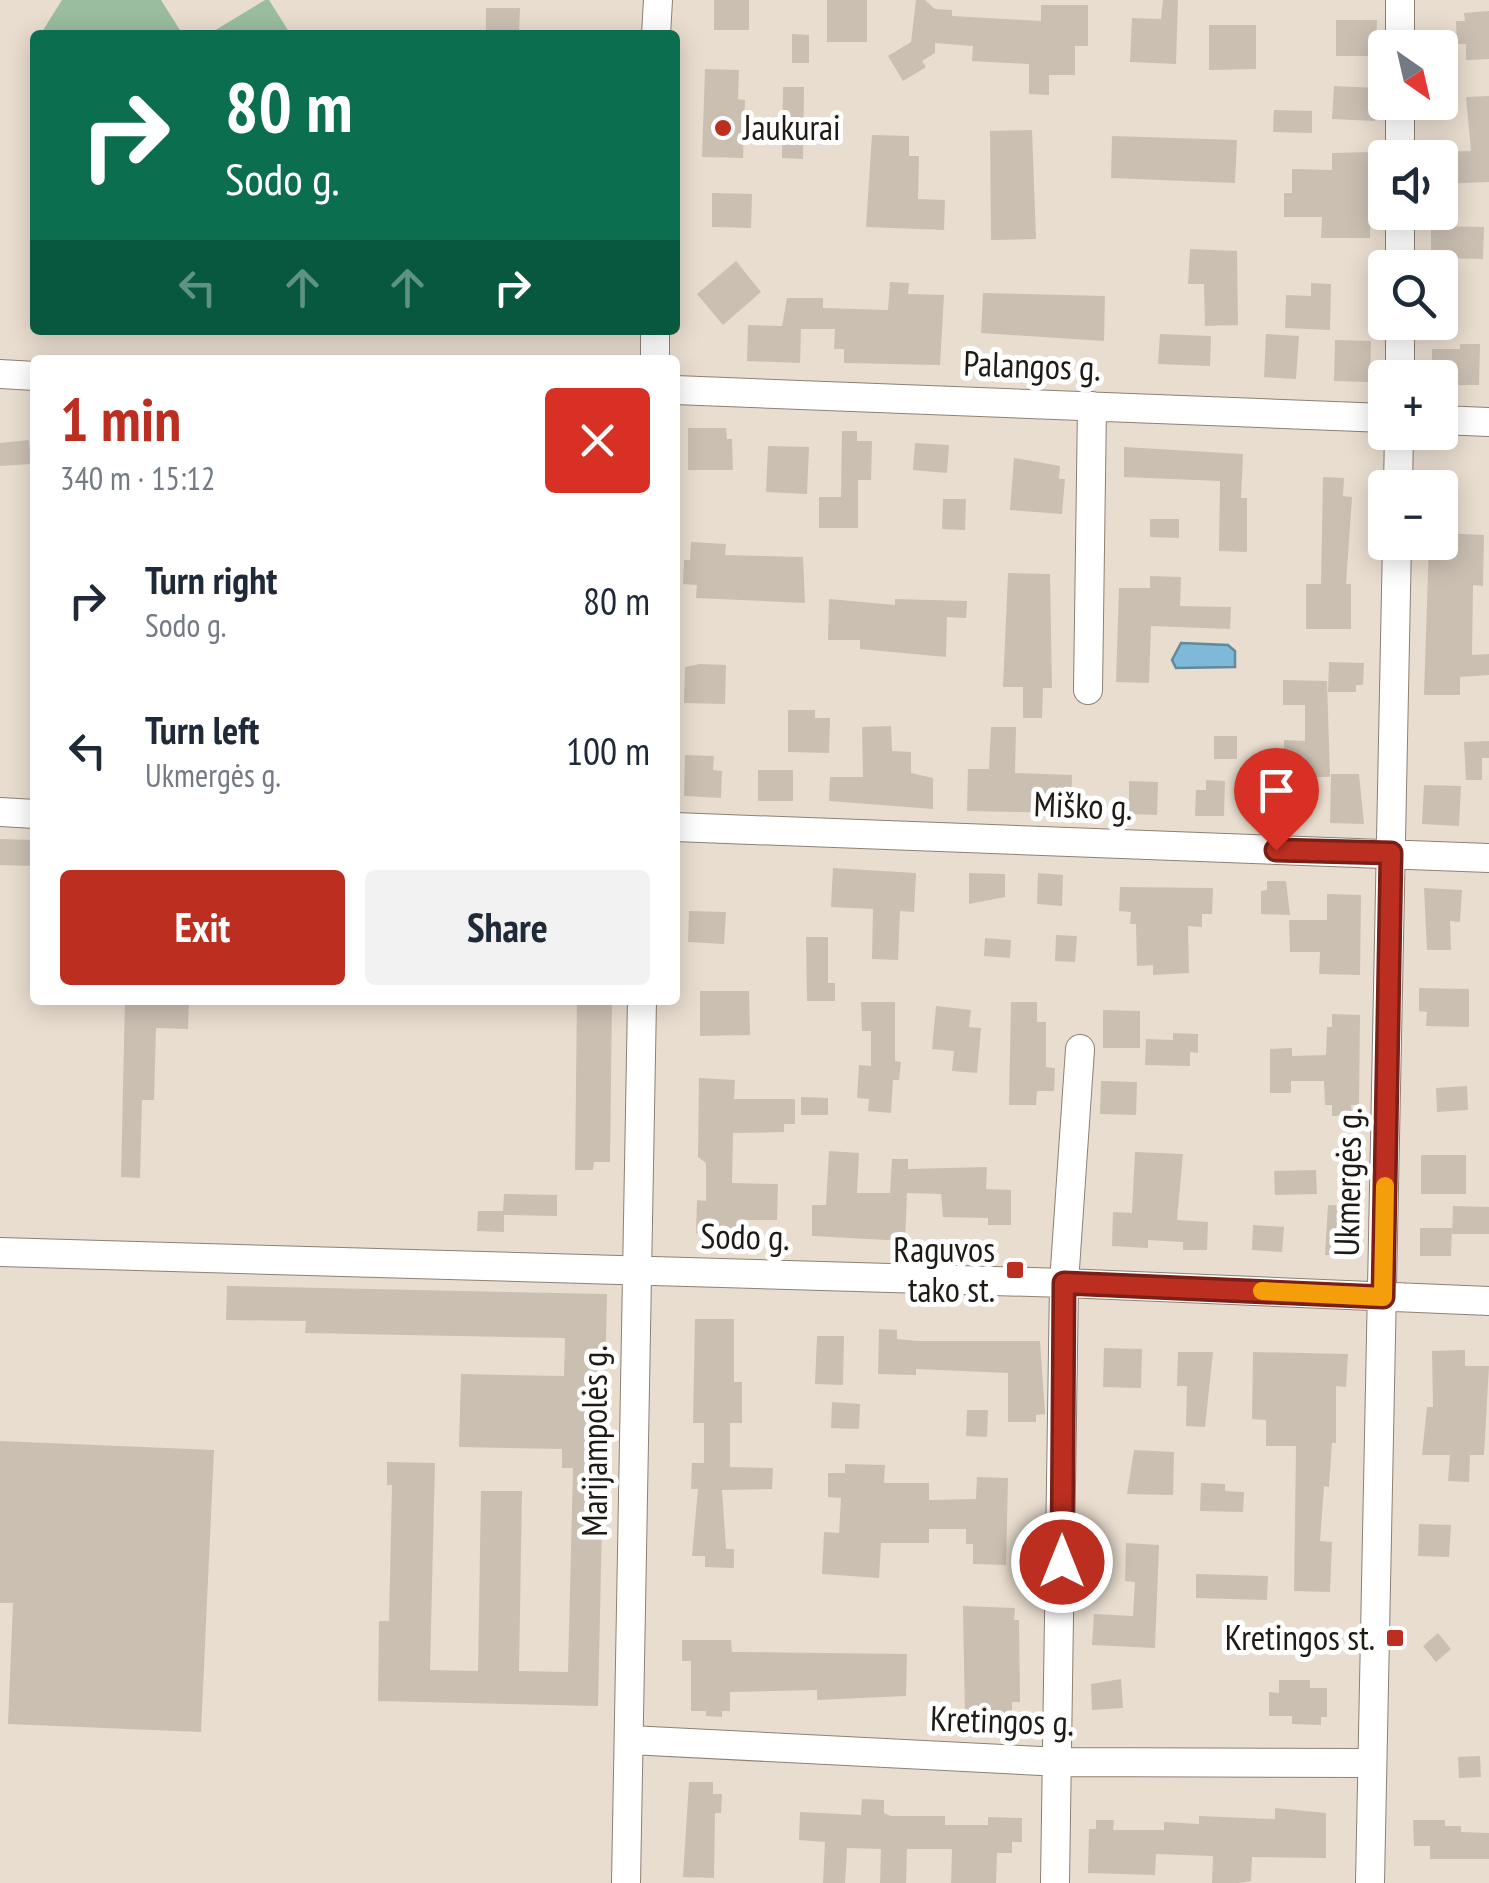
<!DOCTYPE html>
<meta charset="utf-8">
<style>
:root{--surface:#fff;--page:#f2f2f3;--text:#1f2937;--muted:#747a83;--accent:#bc2f20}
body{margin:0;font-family:"PT Sans Narrow",sans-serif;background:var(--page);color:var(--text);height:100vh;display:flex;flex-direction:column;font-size:38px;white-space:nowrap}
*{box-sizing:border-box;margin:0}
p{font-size:32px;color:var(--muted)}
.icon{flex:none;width:55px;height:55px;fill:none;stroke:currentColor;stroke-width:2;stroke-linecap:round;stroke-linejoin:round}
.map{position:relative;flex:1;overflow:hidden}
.sheet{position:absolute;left:30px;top:355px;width:650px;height:650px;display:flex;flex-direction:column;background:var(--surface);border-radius:10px;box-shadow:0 5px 25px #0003}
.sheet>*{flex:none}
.banner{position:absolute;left:30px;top:30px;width:650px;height:305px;border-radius:10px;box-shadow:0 5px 25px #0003;background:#0b6e4f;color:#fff;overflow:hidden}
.needle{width:65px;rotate:146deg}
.controls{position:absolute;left:1368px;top:30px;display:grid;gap:20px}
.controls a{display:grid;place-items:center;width:90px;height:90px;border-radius:10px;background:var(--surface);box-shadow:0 5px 25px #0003;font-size:50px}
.pin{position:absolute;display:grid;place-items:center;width:85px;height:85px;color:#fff;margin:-102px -42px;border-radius:50% 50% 50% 0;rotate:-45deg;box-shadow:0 0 10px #0007}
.pin .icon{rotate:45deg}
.me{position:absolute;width:110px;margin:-55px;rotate:0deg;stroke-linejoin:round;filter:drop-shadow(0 0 8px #0008)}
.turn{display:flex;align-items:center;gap:35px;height:210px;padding:0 30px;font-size:45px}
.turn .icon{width:130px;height:130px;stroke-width:2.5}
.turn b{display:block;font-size:70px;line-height:85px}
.lanes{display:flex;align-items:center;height:95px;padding:0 30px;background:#0003;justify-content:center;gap:50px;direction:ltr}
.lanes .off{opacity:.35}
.round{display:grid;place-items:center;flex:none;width:105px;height:105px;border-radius:10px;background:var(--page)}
.head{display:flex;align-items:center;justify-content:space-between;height:170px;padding:0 30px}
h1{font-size:60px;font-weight:700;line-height:75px;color:var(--accent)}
.primary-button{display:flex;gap:20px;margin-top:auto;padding:20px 30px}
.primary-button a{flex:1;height:115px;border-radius:10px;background:var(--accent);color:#fff;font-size:40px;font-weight:700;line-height:115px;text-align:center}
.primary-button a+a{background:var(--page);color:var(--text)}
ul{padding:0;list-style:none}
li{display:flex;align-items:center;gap:30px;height:150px;padding:0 30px}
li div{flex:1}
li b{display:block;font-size:38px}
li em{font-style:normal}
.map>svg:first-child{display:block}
</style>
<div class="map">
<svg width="1489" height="1883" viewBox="0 0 1489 1883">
<rect width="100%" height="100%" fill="#e9ddcf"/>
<path fill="#99bd9e" d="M 62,0 L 161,0 L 183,35 L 40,35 Z
M 265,0 L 269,0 L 291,35 L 217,35 L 214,31 Z"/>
<path fill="#7ebad7" stroke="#618a9d" stroke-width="2.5" d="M 1181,643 L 1228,645 L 1235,651 L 1235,667 L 1176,668 L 1172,660 Z"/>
<path fill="#cbbfb2" d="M 714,0 L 749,0 L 749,30 L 714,30 Z
M 827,0 L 867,0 L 867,42 L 827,42 Z
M 916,0 L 925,0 L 935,9 L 952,10 L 952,16 L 1041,21 L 1041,5 L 1088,5 L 1088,46 L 1075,46 L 1075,75 L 1049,75 L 1049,95 L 1029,94 L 1029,64 L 972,61 L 973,46 L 935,43 L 935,53 L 922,61 L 926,67 L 903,81 L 888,56 L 911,42 Z
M 1163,0 L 1178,0 L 1176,64 L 1130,62 L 1132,18 L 1161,19 Z
M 486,8 L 520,8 L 519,35 L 486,35 Z
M 1489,11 L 1489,59 L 1466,60 L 1466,44 L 1457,44 L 1456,21 L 1465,21 L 1464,13 Z
M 1336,20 L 1377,20 L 1376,56 L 1336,56 Z
M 1209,25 L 1256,25 L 1256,69 L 1209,70 Z
M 792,34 L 809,35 L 809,63 L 792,63 Z
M 705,69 L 739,70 L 738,99 L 745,100 L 743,158 L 702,157 Z
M 1334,86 L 1377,88 L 1375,121 L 1332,119 Z
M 783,87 L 804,87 L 803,159 L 782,158 Z
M 1489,96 L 1489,182 L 1440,184 L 1440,152 L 1471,151 L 1466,97 Z
M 1274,110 L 1312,111 L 1312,133 L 1273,132 Z
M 1032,130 L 1036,239 L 991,240 L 990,131 Z
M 872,135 L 909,136 L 909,156 L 919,156 L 918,199 L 945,200 L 944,230 L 866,227 Z
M 1112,136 L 1237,140 L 1235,183 L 1111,178 Z
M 1372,152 L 1370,238 L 1321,238 L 1322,217 L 1284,217 L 1284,193 L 1292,193 L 1292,169 L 1332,170 L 1332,153 Z
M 712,193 L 752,194 L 751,228 L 712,227 Z
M 1431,226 L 1484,227 L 1483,259 L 1431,258 Z
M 1190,249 L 1237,251 L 1238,325 L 1205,326 L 1204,284 L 1188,284 Z
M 736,261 L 761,292 L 723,325 L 697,294 Z
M 890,282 L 909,283 L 908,294 L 944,295 L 940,365 L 844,363 L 844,349 L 834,349 L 835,329 L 801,329 L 800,363 L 747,361 L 748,325 L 782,326 L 787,298 L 823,298 L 823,308 L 888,310 Z
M 1311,283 L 1331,284 L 1330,330 L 1285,328 L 1286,295 L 1311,296 Z
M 983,293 L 1105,296 L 1104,341 L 981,333 Z
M 1160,334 L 1211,336 L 1210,366 L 1158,364 Z
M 1266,334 L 1299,336 L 1296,379 L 1264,377 Z
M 1335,340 L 1371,341 L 1370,382 L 1334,381 Z
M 1460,344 L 1480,344 L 1479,385 L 1440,385 L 1440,378 L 1432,378 L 1432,349 L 1460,349 Z
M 688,428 L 726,428 L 727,439 L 732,439 L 733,470 L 688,470 Z
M 842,431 L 857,431 L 857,441 L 872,441 L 871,480 L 858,480 L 858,528 L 819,528 L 819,497 L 841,497 Z
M 29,440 L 31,464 L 0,466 L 0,443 Z
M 915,443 L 949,445 L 947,473 L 913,470 Z
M 768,446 L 809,447 L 807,494 L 766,492 Z
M 1124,447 L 1243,454 L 1241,498 L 1247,498 L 1247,552 L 1219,551 L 1220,481 L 1124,477 Z
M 1014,458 L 1060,466 L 1059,479 L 1065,479 L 1062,514 L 1010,510 Z
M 1323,477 L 1344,478 L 1343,496 L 1352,497 L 1346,584 L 1351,584 L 1351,629 L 1306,629 L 1306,584 L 1321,584 Z
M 943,499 L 966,499 L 965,530 L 942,529 Z
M 1150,519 L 1179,519 L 1179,538 L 1150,537 Z
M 1440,533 L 1484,535 L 1483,586 L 1473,585 L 1472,655 L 1489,654 L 1489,675 L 1460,677 L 1460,695 L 1424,695 L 1429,542 L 1440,542 Z
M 691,542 L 726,544 L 725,555 L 803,557 L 805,603 L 696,598 L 697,585 L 683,584 L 684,560 L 690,560 Z
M 1008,573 L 1050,574 L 1052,688 L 1043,688 L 1042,718 L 1023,718 L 1023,687 L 1003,687 Z
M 1150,576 L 1181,577 L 1180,606 L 1231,607 L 1230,629 L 1151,626 L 1149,683 L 1116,682 L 1119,588 L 1150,588 Z
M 829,599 L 895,605 L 895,599 L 967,601 L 966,618 L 947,617 L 946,657 L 860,649 L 860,640 L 828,640 Z
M 1329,662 L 1364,663 L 1363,685 L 1356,685 L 1356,692 L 1328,692 Z
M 700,664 L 726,665 L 725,704 L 684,703 L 685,667 Z
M 1283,680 L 1327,681 L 1330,777 L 1289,777 L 1289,820 L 1259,818 L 1260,776 L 1284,777 L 1284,740 L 1305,741 L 1305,705 L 1283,705 Z
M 788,710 L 815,710 L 815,718 L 830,718 L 829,753 L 788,752 Z
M 891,726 L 892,751 L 911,752 L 911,773 L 933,778 L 933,809 L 829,801 L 830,777 L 863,777 L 862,727 Z
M 991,727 L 1016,727 L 1015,773 L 1072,775 L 1071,813 L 967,811 L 968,769 L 989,769 Z
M 1214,736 L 1237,736 L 1237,759 L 1214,759 Z
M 1489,741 L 1489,758 L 1482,758 L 1482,780 L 1466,780 L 1464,742 Z
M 685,755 L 714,756 L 713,770 L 722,771 L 721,798 L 684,796 Z
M 758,770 L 793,770 L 793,801 L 758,801 Z
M 1331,774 L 1359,774 L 1364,824 L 1330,823 Z
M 1206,780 L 1225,781 L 1224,816 L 1195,816 L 1196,790 L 1206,790 Z
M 1129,781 L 1158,782 L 1157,815 L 1129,814 Z
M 1424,785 L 1461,786 L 1459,826 L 1422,824 Z
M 0,839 L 35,840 L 35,866 L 0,865 Z
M 833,868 L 916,873 L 914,912 L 900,911 L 898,960 L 872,959 L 873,909 L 831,907 Z
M 969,873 L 1005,874 L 1005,897 L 969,904 Z
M 1038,873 L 1063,875 L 1062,906 L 1037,904 Z
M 1267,881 L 1286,881 L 1290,915 L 1261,914 L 1261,891 L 1267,890 Z
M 1120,887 L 1213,888 L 1212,914 L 1202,914 L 1202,927 L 1188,926 L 1189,973 L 1153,975 L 1153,965 L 1137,966 L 1136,924 L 1130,924 L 1131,912 L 1119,911 Z
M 1424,888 L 1462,890 L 1460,922 L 1450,921 L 1451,950 L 1427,950 Z
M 1327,894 L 1361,895 L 1360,975 L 1319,974 L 1320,952 L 1290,952 L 1289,920 L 1327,920 Z
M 689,911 L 726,912 L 724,944 L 688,942 Z
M 1056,935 L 1077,936 L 1075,962 L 1055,961 Z
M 806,937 L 828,937 L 828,983 L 835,983 L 835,1001 L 807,1001 Z
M 985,938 L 1011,940 L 1010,958 L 984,956 Z
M 1419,988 L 1469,989 L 1469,1027 L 1426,1026 L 1427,1012 L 1419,1011 Z
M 700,991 L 749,991 L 750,1035 L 700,1036 Z
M 125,1000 L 189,1000 L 188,1029 L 156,1028 L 154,1100 L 142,1100 L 140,1178 L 121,1177 Z
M 577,1000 L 612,1000 L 610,1162 L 594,1162 L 593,1170 L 575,1170 Z
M 861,1002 L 895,1002 L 895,1061 L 901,1062 L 899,1080 L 893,1080 L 891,1113 L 868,1111 L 869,1099 L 857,1098 L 859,1065 L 871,1066 L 871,1031 L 862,1031 Z
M 1011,1002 L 1037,1002 L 1037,1022 L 1046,1022 L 1046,1067 L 1055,1068 L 1054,1091 L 1037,1091 L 1036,1105 L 1009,1105 Z
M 936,1006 L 971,1010 L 969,1027 L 981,1028 L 977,1073 L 952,1071 L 954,1051 L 932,1049 Z
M 1103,1010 L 1140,1011 L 1140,1048 L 1103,1048 Z
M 1332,1014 L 1360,1015 L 1359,1105 L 1351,1105 L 1352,1115 L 1332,1116 L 1332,1105 L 1325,1105 L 1324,1081 L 1291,1081 L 1291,1093 L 1270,1093 L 1270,1049 L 1292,1048 L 1292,1056 L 1326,1055 L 1327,1027 L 1332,1027 Z
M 1173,1033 L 1198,1034 L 1198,1053 L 1190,1052 L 1190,1066 L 1145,1065 L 1146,1039 L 1173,1040 Z
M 699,1078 L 735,1080 L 734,1099 L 795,1099 L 795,1124 L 784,1124 L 784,1132 L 733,1133 L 732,1183 L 778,1184 L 777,1220 L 740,1220 L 739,1235 L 696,1233 L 697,1200 L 706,1201 L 706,1163 L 698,1157 Z
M 1101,1081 L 1137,1082 L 1136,1115 L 1100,1114 Z
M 1467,1086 L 1468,1110 L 1437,1112 L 1436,1088 Z
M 801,1097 L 828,1098 L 828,1115 L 801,1115 Z
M 829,1151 L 859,1153 L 857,1193 L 890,1193 L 892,1159 L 908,1159 L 908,1169 L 987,1167 L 986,1189 L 1011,1190 L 1011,1225 L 988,1225 L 988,1218 L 943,1217 L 941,1194 L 907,1193 L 905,1241 L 812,1236 L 812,1205 L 826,1205 Z
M 1135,1152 L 1183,1154 L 1177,1220 L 1208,1222 L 1207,1250 L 1183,1250 L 1183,1242 L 1148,1240 L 1148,1248 L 1112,1246 L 1113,1212 L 1132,1213 Z
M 1421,1155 L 1466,1155 L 1466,1194 L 1421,1194 Z
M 1316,1170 L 1317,1194 L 1275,1195 L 1274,1171 Z
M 504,1194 L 557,1195 L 557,1216 L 504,1215 L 504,1232 L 477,1231 L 478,1211 L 503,1211 Z
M 1328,1205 L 1356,1206 L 1353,1256 L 1325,1255 Z
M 1453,1206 L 1489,1207 L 1489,1234 L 1452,1234 Z
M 1253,1225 L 1284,1227 L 1282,1252 L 1252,1250 Z
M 1420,1228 L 1452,1228 L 1451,1256 L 1420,1256 Z
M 227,1286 L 607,1294 L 598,1706 L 378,1701 L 379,1621 L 389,1621 L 392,1485 L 387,1485 L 387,1462 L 435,1463 L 430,1670 L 478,1671 L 481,1491 L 522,1491 L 519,1671 L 568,1672 L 573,1468 L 562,1468 L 562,1449 L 459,1447 L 461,1374 L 564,1376 L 565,1338 L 305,1333 L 306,1321 L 226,1320 Z
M 695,1319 L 734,1319 L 734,1382 L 742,1382 L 742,1423 L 730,1423 L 730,1467 L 773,1468 L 772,1489 L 722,1490 L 726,1549 L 734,1549 L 734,1568 L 705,1567 L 705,1556 L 692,1556 L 698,1489 L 691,1489 L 692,1463 L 704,1463 L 704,1423 L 693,1423 Z
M 879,1329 L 897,1330 L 897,1339 L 917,1341 L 1040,1341 L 1045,1414 L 1036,1415 L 1036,1422 L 1008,1422 L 1008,1373 L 916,1369 L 916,1375 L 878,1374 Z
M 817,1336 L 844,1336 L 843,1385 L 815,1384 Z
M 1104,1348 L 1142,1349 L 1141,1388 L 1103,1387 Z
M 1465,1350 L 1465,1366 L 1489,1366 L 1484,1455 L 1470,1455 L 1469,1482 L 1448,1481 L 1450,1455 L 1422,1455 L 1427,1407 L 1433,1407 L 1432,1351 Z
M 1178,1352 L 1213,1352 L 1205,1427 L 1186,1426 L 1187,1386 L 1177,1386 Z
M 1253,1352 L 1348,1354 L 1346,1387 L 1336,1386 L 1336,1443 L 1332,1443 L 1329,1487 L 1324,1486 L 1320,1541 L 1332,1542 L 1330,1592 L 1294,1591 L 1296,1446 L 1266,1446 L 1266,1420 L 1252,1419 Z
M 832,1402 L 860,1404 L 859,1429 L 831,1428 Z
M 967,1410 L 988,1410 L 987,1437 L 966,1436 Z
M 0,1441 L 214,1450 L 201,1732 L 8,1724 L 13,1603 L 0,1603 Z
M 1134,1450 L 1174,1452 L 1173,1495 L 1127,1494 Z
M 845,1464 L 885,1465 L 884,1483 L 929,1483 L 929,1500 L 976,1499 L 977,1477 L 1008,1478 L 1006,1565 L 973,1564 L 973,1544 L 966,1544 L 966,1529 L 929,1529 L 929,1543 L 881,1543 L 879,1578 L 822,1574 L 824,1532 L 839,1533 L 841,1498 L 828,1497 L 828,1473 L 845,1473 Z
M 1201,1483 L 1225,1484 L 1225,1491 L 1244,1492 L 1243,1512 L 1200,1511 Z
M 1419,1524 L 1451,1525 L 1449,1557 L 1418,1556 Z
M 1126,1543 L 1159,1545 L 1155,1648 L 1092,1645 L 1094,1614 L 1133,1616 L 1135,1582 L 1125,1581 Z
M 1196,1574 L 1268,1576 L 1267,1600 L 1196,1598 Z
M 963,1606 L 1015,1608 L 1014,1620 L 1019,1620 L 1020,1702 L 1012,1702 L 1012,1720 L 965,1719 Z
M 1438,1633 L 1451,1649 L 1436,1662 L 1423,1646 Z
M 682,1640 L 731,1640 L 732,1652 L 907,1654 L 906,1696 L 817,1700 L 817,1690 L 730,1692 L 730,1711 L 722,1711 L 722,1717 L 706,1716 L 706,1711 L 691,1711 L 691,1661 L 682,1661 Z
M 1121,1679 L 1123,1708 L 1092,1710 L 1091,1684 Z
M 1279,1680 L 1310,1680 L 1310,1688 L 1327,1688 L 1327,1717 L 1321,1717 L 1321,1725 L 1292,1724 L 1292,1716 L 1269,1716 L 1269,1692 L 1279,1693 Z
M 1480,1756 L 1481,1777 L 1459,1778 L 1458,1757 Z
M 689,1782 L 713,1782 L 713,1794 L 722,1794 L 721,1813 L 715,1813 L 714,1878 L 683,1877 Z
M 862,1799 L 884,1800 L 884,1813 L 891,1816 L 945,1816 L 945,1825 L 988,1825 L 988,1817 L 1022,1818 L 1022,1842 L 1012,1842 L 1012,1853 L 997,1853 L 996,1883 L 951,1883 L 952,1849 L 907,1849 L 906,1883 L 880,1883 L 881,1849 L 847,1848 L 845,1883 L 823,1883 L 825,1842 L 799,1840 L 800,1812 L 861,1815 Z
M 1275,1808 L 1326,1813 L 1326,1858 L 1252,1857 L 1251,1881 L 1238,1883 L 1212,1883 L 1213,1856 L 1156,1854 L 1155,1875 L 1088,1873 L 1089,1829 L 1096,1829 L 1096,1820 L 1114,1820 L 1113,1830 L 1164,1830 L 1164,1822 L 1199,1824 L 1199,1816 L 1275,1819 Z
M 1413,1820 L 1445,1820 L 1445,1826 L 1461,1826 L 1461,1832 L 1489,1833 L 1489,1859 L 1430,1859 L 1430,1846 L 1414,1846 Z"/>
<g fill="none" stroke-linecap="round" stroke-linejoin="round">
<g stroke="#8c8175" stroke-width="30">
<path id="minor" d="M 656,35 L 658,0
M 1400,48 L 1400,0
M 1400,158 L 1400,102
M 1400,212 L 1400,268
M 1400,322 L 1400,378
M 655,330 L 655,360
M 0,374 L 35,376
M 675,390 L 1385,418
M 1440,420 L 1489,422
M 1398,488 L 1399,432
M 1088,690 L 1092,406
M 0,812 L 35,814
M 675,827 L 1489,858
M 0,1252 L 1064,1283 L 1489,1301
M 630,1740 L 1060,1762 L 1371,1763
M 626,1883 L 642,1000
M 1055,1883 L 1064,1283 L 1080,1049
M 1370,1883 L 1397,542"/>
</g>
<use href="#minor" stroke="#fff" stroke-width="28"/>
</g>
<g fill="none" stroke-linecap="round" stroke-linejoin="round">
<g stroke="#7a1f15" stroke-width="25">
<path id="route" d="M 1062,1562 L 1064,1283 L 1383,1297 L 1391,853 L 1276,850"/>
</g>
<use href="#route" stroke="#bc2f20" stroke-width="18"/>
<path stroke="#f59e0b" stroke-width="18" d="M 1262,1291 L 1383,1297 L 1385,1186"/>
</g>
<g fill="#bc2f20" stroke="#fff" stroke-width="4">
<circle cx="723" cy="128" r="10"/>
<rect x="1005" y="1260" width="20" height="20" rx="5"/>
<rect x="1385" y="1628" width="20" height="20" rx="5"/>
</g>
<g text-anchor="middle" stroke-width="10" stroke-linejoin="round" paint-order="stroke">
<g font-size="35" fill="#1e1a15" stroke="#fff" text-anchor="end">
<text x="743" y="140" text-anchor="start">Jaukurai</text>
<text x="995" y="1262">Raguvos<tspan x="995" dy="40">tako st.</tspan></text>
<text x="1375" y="1650">Kretingos st.</text>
</g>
<g font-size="35" fill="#1e1a15" stroke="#fff">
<text transform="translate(1032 366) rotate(2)" y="12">Palangos g.</text>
<text transform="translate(1083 806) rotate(2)" y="12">Miško g.</text>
<text transform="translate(1348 1182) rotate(-89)" y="12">Ukmergės g.</text>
<text transform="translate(745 1237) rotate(1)" y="12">Sodo g.</text>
<text transform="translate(595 1441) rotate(-90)" y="12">Marijampolės g.</text>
<text transform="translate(1002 1721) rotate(2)" y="12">Kretingos g.</text>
</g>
</g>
</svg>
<div class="controls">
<a><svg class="needle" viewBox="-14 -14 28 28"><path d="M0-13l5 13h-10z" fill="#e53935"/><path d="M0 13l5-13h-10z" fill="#747a83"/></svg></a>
<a><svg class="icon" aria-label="sound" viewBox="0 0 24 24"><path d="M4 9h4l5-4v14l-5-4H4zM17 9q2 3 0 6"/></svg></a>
<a><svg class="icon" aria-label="search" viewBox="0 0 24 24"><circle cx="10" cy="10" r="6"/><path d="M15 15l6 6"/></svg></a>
<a>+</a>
<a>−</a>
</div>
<div class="pin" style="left:1276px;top:850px;background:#d93025"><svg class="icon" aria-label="arrive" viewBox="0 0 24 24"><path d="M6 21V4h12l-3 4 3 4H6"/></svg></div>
<svg class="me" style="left:1062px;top:1562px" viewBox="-20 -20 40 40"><circle r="17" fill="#bc2f20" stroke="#fff" stroke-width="3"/><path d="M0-11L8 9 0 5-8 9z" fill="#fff"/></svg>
<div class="banner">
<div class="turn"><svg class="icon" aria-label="right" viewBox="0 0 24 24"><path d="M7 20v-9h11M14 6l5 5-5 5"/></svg><div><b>80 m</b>Sodo g.</div></div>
<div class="lanes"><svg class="icon off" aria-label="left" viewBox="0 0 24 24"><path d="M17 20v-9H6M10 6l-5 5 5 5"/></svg><svg class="icon off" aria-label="ahead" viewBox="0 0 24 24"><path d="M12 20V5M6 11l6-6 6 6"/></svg><svg class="icon off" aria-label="ahead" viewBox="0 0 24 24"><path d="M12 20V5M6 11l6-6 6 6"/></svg><svg class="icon" aria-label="right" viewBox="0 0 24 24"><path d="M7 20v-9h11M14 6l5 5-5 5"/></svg></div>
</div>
<section class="sheet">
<div class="head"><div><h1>1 min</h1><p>340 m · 15:12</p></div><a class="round" style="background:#d93025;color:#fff"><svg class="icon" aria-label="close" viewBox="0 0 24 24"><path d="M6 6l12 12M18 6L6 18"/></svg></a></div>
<ul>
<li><svg class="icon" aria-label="right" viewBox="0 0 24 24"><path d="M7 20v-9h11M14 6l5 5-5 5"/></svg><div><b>Turn right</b><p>Sodo g.</p></div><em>80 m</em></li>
<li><svg class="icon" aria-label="left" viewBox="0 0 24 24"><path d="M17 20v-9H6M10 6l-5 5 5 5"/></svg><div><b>Turn left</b><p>Ukmergės g.</p></div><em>100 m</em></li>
</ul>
<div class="primary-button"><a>Exit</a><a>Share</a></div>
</section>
</div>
